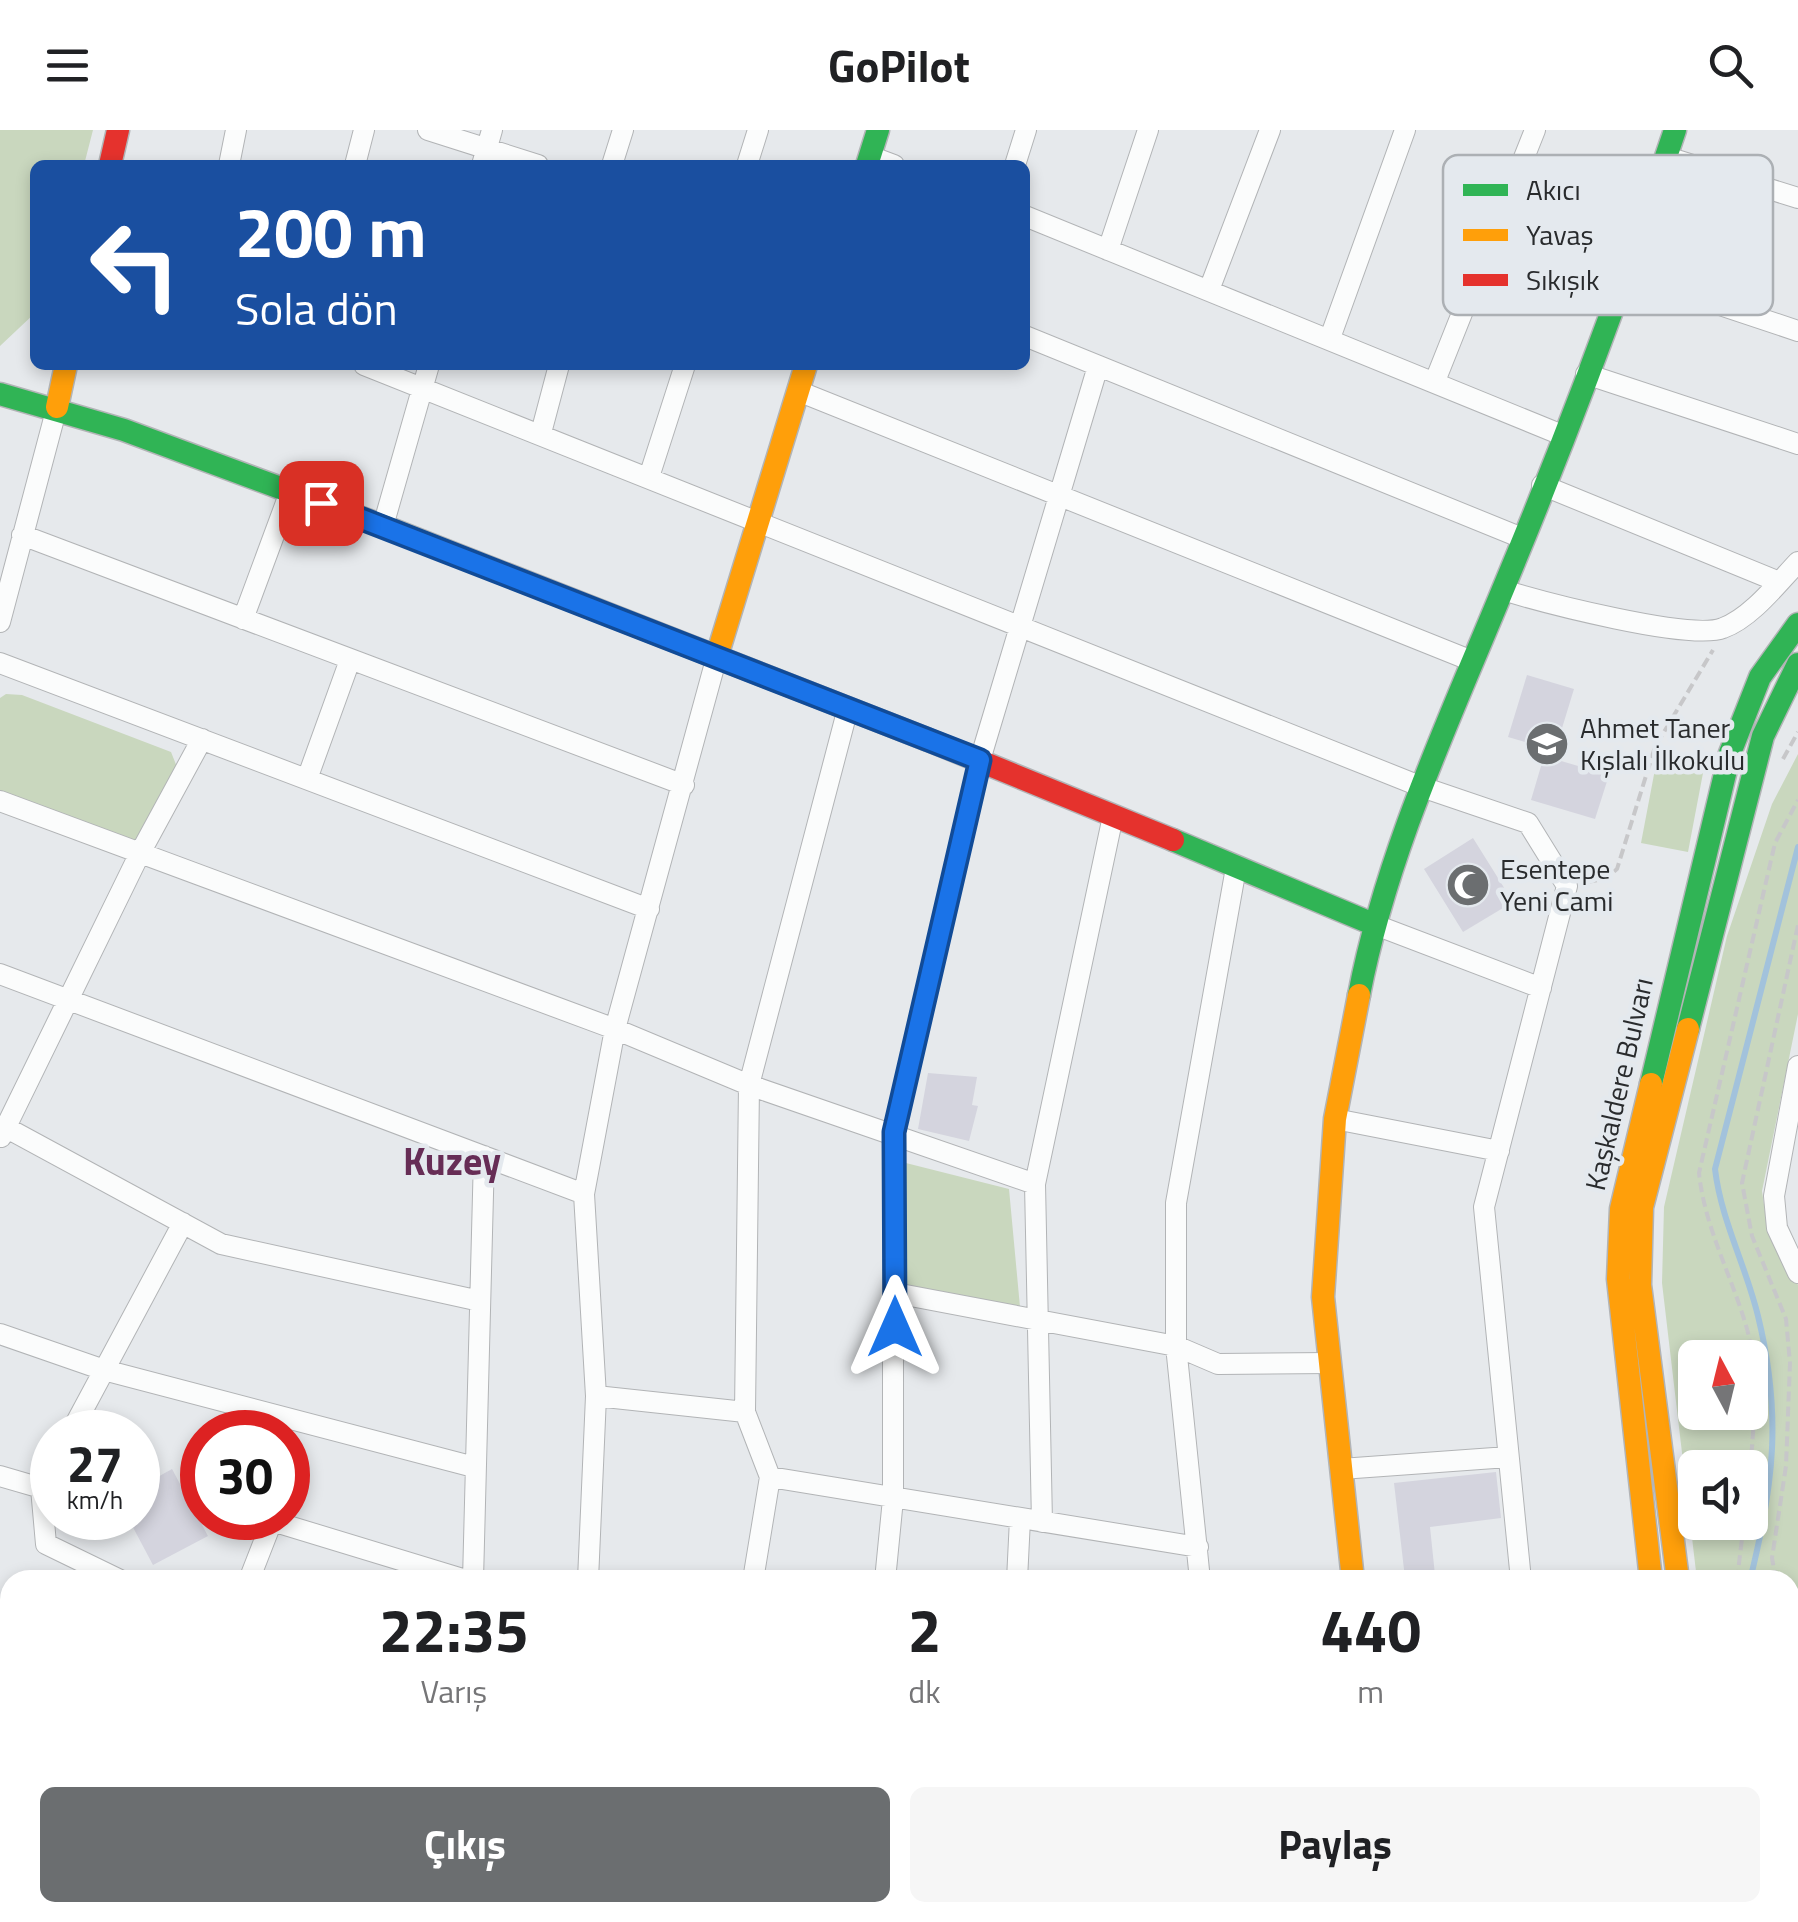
<!DOCTYPE html>
<html lang="tr">
<meta charset="utf-8">
<style>
:root{--surface:#fff;--page:#f6f6f6;--text:#202124;--muted:#757577;--accent:#6b6e70}
body{margin:0;font-family:"Titillium Web",sans-serif;background:var(--page);color:var(--text);height:100vh;display:flex;flex-direction:column;font-size:38px;white-space:nowrap}
*{box-sizing:border-box;margin:0}
p{font-size:32px;color:var(--muted)}
.icon{flex:none;width:55px;height:55px;fill:none;stroke:currentColor;stroke-width:2;stroke-linecap:round;stroke-linejoin:round}
.map{position:relative;flex:1;overflow:hidden}
.panel{position:absolute;left:0px;top:1440px;width:1800px;height:352px;display:flex;flex-direction:column;background:var(--surface);border-radius:30px 30px 0 0;box-shadow:0 5px 15px #0003}
.panel>*{flex:none}
.top-card{position:absolute;left:30px;top:30px;width:1000px;height:210px;border-radius:15px;box-shadow:0 5px 15px #0003;background:#1a4fa0;color:#fff;overflow:hidden}
.needle{width:65px;rotate:353deg}
.tools{position:absolute;left:1678px;top:1210px;display:grid;gap:20px}
.tools a{display:grid;place-items:center;width:90px;height:90px;border-radius:15px;background:var(--surface);box-shadow:0 5px 15px #0003;font-size:50px}
.speed{position:absolute;left:30px;top:1280px;display:flex;gap:20px;font-size:50px;font-weight:700;text-align:center}
.speed>*{display:grid;place-content:center;width:130px;height:130px;border-radius:50%;background:var(--surface);box-shadow:0 5px 15px #0003;line-height:1}
.speed small{font-size:25px;font-weight:400}
.speed .limit{border:15px solid #d22;background:#fff;color:#111}
.pin{position:absolute;display:grid;place-items:center;width:85px;height:85px;color:#fff;margin:-42px;border-radius:20px;box-shadow:0 5px 15px #0006}
.me{position:absolute;width:110px;margin:-55px;rotate:0deg;stroke-linejoin:round;filter:drop-shadow(0 0 8px #0008)}
.turn{display:flex;align-items:center;gap:35px;height:210px;padding:0 40px;font-size:45px}
.turn .icon{width:130px;height:130px;stroke-width:2.5}
.turn b{display:block;font-size:70px;line-height:85px}
.eta{display:flex;justify-content:space-evenly;align-items:center;height:170px;text-align:center}
.eta b{font-size:60px;font-weight:700;line-height:70px}
.cta{display:flex;gap:20px;margin-top:auto;padding:20px 40px}
.cta a{flex:1;height:115px;border-radius:15px;background:var(--accent);color:#fff;font-size:40px;font-weight:700;line-height:115px;text-align:center}
.cta a+a{background:var(--page);color:var(--text)}
header{display:flex;justify-content:space-between;align-items:center;height:130px;padding:0 40px;background:var(--surface);font-size:45px;font-weight:700}
.map>svg:first-child{display:block}
</style>
<header><svg class="icon" aria-label="menu" viewBox="0 0 24 24"><path d="M4 6h16M4 12h16M4 18h16"/></svg>GoPilot<svg class="icon" aria-label="search" viewBox="0 0 24 24"><circle cx="10" cy="10" r="6"/><path d="M15 15l6 6"/></svg></header>
<div class="map">
<svg width="1798" height="1792" viewBox="0 0 1798 1792">
<rect width="100%" height="100%" fill="#e6e9ec"/>
<path fill="#c9d7be" fill-rule="evenodd" d="M 0,0 L 93,0 L 84,35 L 35,35 L 35,183 L 0,216 Z
M 6,564 L 22,565 L 171,622 L 177,637 L 136,715 L 0,661 L 0,568 Z
M 1798,624 L 1798,884 L 1762,1061 L 1767,1095 L 1798,1155 L 1798,1590 L 1790,1590 L 1790,1450 L 1697,1450 L 1662,1153 L 1664,1077 L 1727,806 L 1772,674 ZM 1695,1228 L 1750,1228 L 1750,1282 L 1695,1282 ZM 1695,1338 L 1750,1338 L 1750,1392 L 1695,1392 Z
M 1656,634 L 1703,643 L 1688,722 L 1641,713 Z
M 894,1030 L 1009,1059 L 1020,1177 L 895,1154 Z"/>
<g fill="none" stroke-linecap="round" stroke-linejoin="round">
<path stroke="#a2c2dc" stroke-width="6" d="M 1750,1450 C 1774,1354 1782,1284 1758,1186 C 1746,1136 1721,1090 1715,1039 L 1798,717"/>
</g>
<path fill="#d4d4de" d="M 1527,545 L 1574,559 L 1555,621 L 1508,607 Z
M 1544,626 L 1609,645 L 1595,689 L 1531,670 Z
M 1473,708 L 1513,772 L 1463,802 L 1424,739 Z
M 928,943 L 977,947 L 972,975 L 978,976 L 969,1011 L 918,999 Z
M 172,1339 L 208,1406 L 153,1435 L 128,1388 L 138,1388 L 138,1358 Z
M 1496,1342 L 1501,1388 L 1430,1397 L 1435,1445 L 1405,1448 L 1394,1353 Z"/>
<g fill="none" stroke-linecap="round" stroke-linejoin="round">
<g stroke="#b2b4b6" stroke-width="12">
<path id="lane" d="M 1358,1792 L 1360,1782"/>
</g>
<g stroke="#b2b4b6" stroke-width="22">
<path id="street" d="M 428,0 L 538,35
M 870,26 L 894,35
M 1667,27 L 1798,68
M 229,35 L 236,0
M 355,35 L 364,0
M 482,35 L 492,0
M 612,35 L 623,0
M 747,35 L 758,0
M 1015,35 L 1026,0
M 1025,86 L 1562,305
M 1108,120 L 1148,0
M 1627,144 L 1798,201
M 1209,160 L 1270,0
M 1025,206 L 1522,408
M 1330,208 L 1405,0
M 364,235 L 1422,657 L 1528,693 L 1567,756 L 1484,1077 L 1521,1450
M 1586,244 L 1798,314
M 1435,251 L 1535,0
M 798,261 L 1472,531
M 541,303 L 559,235
M 649,347 L 685,235
M 1542,355 L 1779,452
M 383,396 L 429,235
M 22,405 L 684,655
M 1503,460 C 1542,472 1690,511 1723,498 C 1751,488 1778,453 1798,432
M 243,489 L 290,362
M 0,492 L 57,277
M 0,533 L 649,779
M 307,649 L 350,530
M 0,671 L 615,899 L 749,955 L 1035,1054
M 1373,794 L 1541,858
M 0,844 L 584,1064
M 1798,936 L 1774,1066 L 1777,1098 L 1798,1143
M 1335,989 L 1499,1021
M 5,997 L 221,1114 L 480,1171
M 1,1007 L 139,725 L 202,609
M 895,1163 L 1176,1216 L 1218,1234 L 1330,1233
M 0,1204 L 104,1240 L 474,1337
M 596,1266 L 745,1282
M 71,1302 L 183,1093
M 52,1337 L 41,1358 L 46,1414 L 120,1450
M 1341,1339 L 1508,1327
M 0,1346 L 41,1358
M 770,1347 L 1198,1417
M 1042,1392 L 1035,1054 L 1113,686
M 249,1450 L 272,1391 L 466,1450
M 473,1450 L 484,1026
M 588,1450 L 596,1266 L 584,1064 L 615,899 L 717,526
M 753,1450 L 770,1347 L 745,1282 L 749,955 L 848,578
M 885,1450 L 893,1369 L 893,1003 L 980,630 L 1098,236
M 1017,1450 L 1020,1389
M 1200,1450 L 1176,1216 L 1176,1073 L 1236,738
M 709,1792 L 710,1782"/>
</g>
<g stroke="#b2b4b6" stroke-width="25">
<path id="fast" d="M 867,35 L 878,0
M 0,264 L 124,300 L 383,396 L 926,609
M 1173,710 L 1373,794
M 1359,865 C 1386,725 1447,595 1501,464 C 1565,311 1623,157 1675,0
M 1688,899 L 1763,606 L 1798,534
M 1651,954 L 1730,623 L 1760,547 L 1798,494
M 0,1625 L 10,1628
M 1790,1628 L 1798,1619
M 1790,1685 L 1797,1703
M 1790,1731 L 1798,1738
M 0,1742 L 10,1746
M 22,1782 L 51,1792
M 175,1782 L 209,1792
M 310,1782 L 349,1792
M 428,1782 L 490,1792
M 564,1782 L 589,1792
M 1381,1782 L 1382,1792"/>
</g>
<g stroke="#b2b4b6" stroke-width="25">
<path id="slow" d="M 57,277 L 66,235
M 717,526 L 806,235
M 1651,954 L 1621,1079 L 1618,1149 L 1651,1450
M 1353,1450 L 1323,1167 L 1335,989 L 1359,865
M 1678,1450 L 1640,1155 L 1642,1077 L 1688,899
M 94,1782 L 115,1792
M 800,1792 L 801,1782"/>
</g>
<g stroke="#b2b4b6" stroke-width="25">
<path id="jam" d="M 110,35 L 118,0
M 926,609 L 1173,710
M 0,1690 L 10,1693"/>
</g>
<path stroke="#c7c7c9" stroke-width="4" stroke-dasharray="10 5" stroke-linecap="butt" d="M 1783,629 L 1798,602
M 1587,752 L 1605,749 L 1617,739 L 1655,617 L 1713,520
M 1750,1339 C 1754,1295 1759,1242 1747,1199 C 1732,1146 1705,1099 1699,1043 L 1775,713 L 1798,670
M 1737,1450 L 1744,1392
M 1776,1450 L 1772,1428 L 1786,1336 L 1790,1233 L 1786,1189 L 1752,1106 L 1742,1053 L 1798,795
M 1790,1475 L 1798,1489"/>
<use href="#lane" stroke="#fbfcfc" stroke-width="10"/>
<use href="#street" stroke="#fbfcfc" stroke-width="20"/>
<use href="#fast" stroke="#30b455" stroke-width="22"/>
<use href="#slow" stroke="#ff9f0a" stroke-width="22"/>
<use href="#jam" stroke="#e5322d" stroke-width="22"/>
</g>
<g fill="none" stroke-linecap="round" stroke-linejoin="round">
<g stroke="#114b97" stroke-width="25">
<path id="route" d="M 321,373 L 980,630 L 894,1002 L 895,1197"/>
</g>
<use href="#route" stroke="#1a73e8" stroke-width="18"/>
</g>
<defs>
<g id="school-disc" transform="scale(2.25)"><circle r="9.5" fill="#6b6e70" stroke="#e4e9ee"/><path d="M0-5L7-2L0 1L-7-2ZM-4 1L0 2.5L4 1V4Q0 6-4 4Z" fill="#fff"/></g>
<g id="mosque-disc" transform="scale(2.25)"><circle r="9.5" fill="#6b6e70" stroke="#e4e9ee"/><path d="M3.5-4.9A6 6 0 1 0 3.5 4.9A5 5 0 1 1 3.5-4.9Z" fill="#fff"/></g>
</defs>
<g fill-rule="evenodd">
<use href="#school-disc" x="1547" y="614"/>
<use href="#mosque-disc" x="1468" y="755"/>
</g>
<g text-anchor="middle" stroke-width="9" stroke-linejoin="round" paint-order="stroke">
<g font-size="28" fill="#292b2d" stroke="#e4e9ee" text-anchor="start">
<text x="1580" y="608">Ahmet Taner<tspan x="1580" dy="32">Kışlalı İlkokulu</tspan></text>
<text x="1500" y="749">Esentepe<tspan x="1500" dy="32">Yeni Cami</tspan></text>
</g>
<g font-size="28" fill="#292b2d" stroke="#e4e9ee">
<text transform="translate(1619 954) rotate(-77)" y="10">Kaşkaldere Bulvarı</text>
</g>
<g font-size="38" font-weight="bold" fill="#662d56" stroke="#e4e9ee">
<text x="452" y="1045">Kuzey</text>
</g>
</g>
<rect x="1443" y="25" width="330" height="160" rx="15" fill="#e4e9ee" stroke="#acb0b4" stroke-width="2.5"/>
<rect x="1463" y="54" width="45" height="12" fill="#30b455"/>
<rect x="1463" y="99" width="45" height="12" fill="#ff9f0a"/>
<rect x="1463" y="144" width="45" height="12" fill="#e5322d"/>
<g font-size="28" fill="#292b2d">
<text x="1526" y="70">Akıcı</text>
<text x="1526" y="115">Yavaş</text>
<text x="1526" y="160">Sıkışık</text>
</g>
</svg>
<div class="tools">
<a><svg class="needle" viewBox="-14 -14 28 28"><path d="M0-13l5 13h-10z" fill="#e53935"/><path d="M0 13l5-13h-10z" fill="#757577"/></svg></a>
<a><svg class="icon" aria-label="sound" viewBox="0 0 24 24"><path d="M4 9h4l5-4v14l-5-4H4zM17 9q2 3 0 6"/></svg></a>
</div>
<div class="speed"><div>27<small>km/h</small></div><div class="limit">30</div></div>
<div class="pin" style="left:321px;top:373px;background:#d93025"><svg class="icon" aria-label="arrive" viewBox="0 0 24 24"><path d="M6 21V4h12l-3 4 3 4H6"/></svg></div>
<svg class="me" style="left:895px;top:1197px" viewBox="-20 -20 40 40"><path d="M0-17L14 15 0 8-14 15z" fill="#1a73e8" stroke="#fff" stroke-width="4"/></svg>
<div class="top-card">
<div class="turn"><svg class="icon" aria-label="left" viewBox="0 0 24 24"><path d="M17 20v-9H6M10 6l-5 5 5 5"/></svg><div><b>200 m</b>Sola dön</div></div>
</div>
<section class="panel">
<div class="eta">
<div><b>22:35</b><p>Varış</p></div>
<div><b>2</b><p>dk</p></div>
<div><b>440</b><p>m</p></div>
</div>
<div class="cta"><a>Çıkış</a><a>Paylaş</a></div>
</section>
</div>
